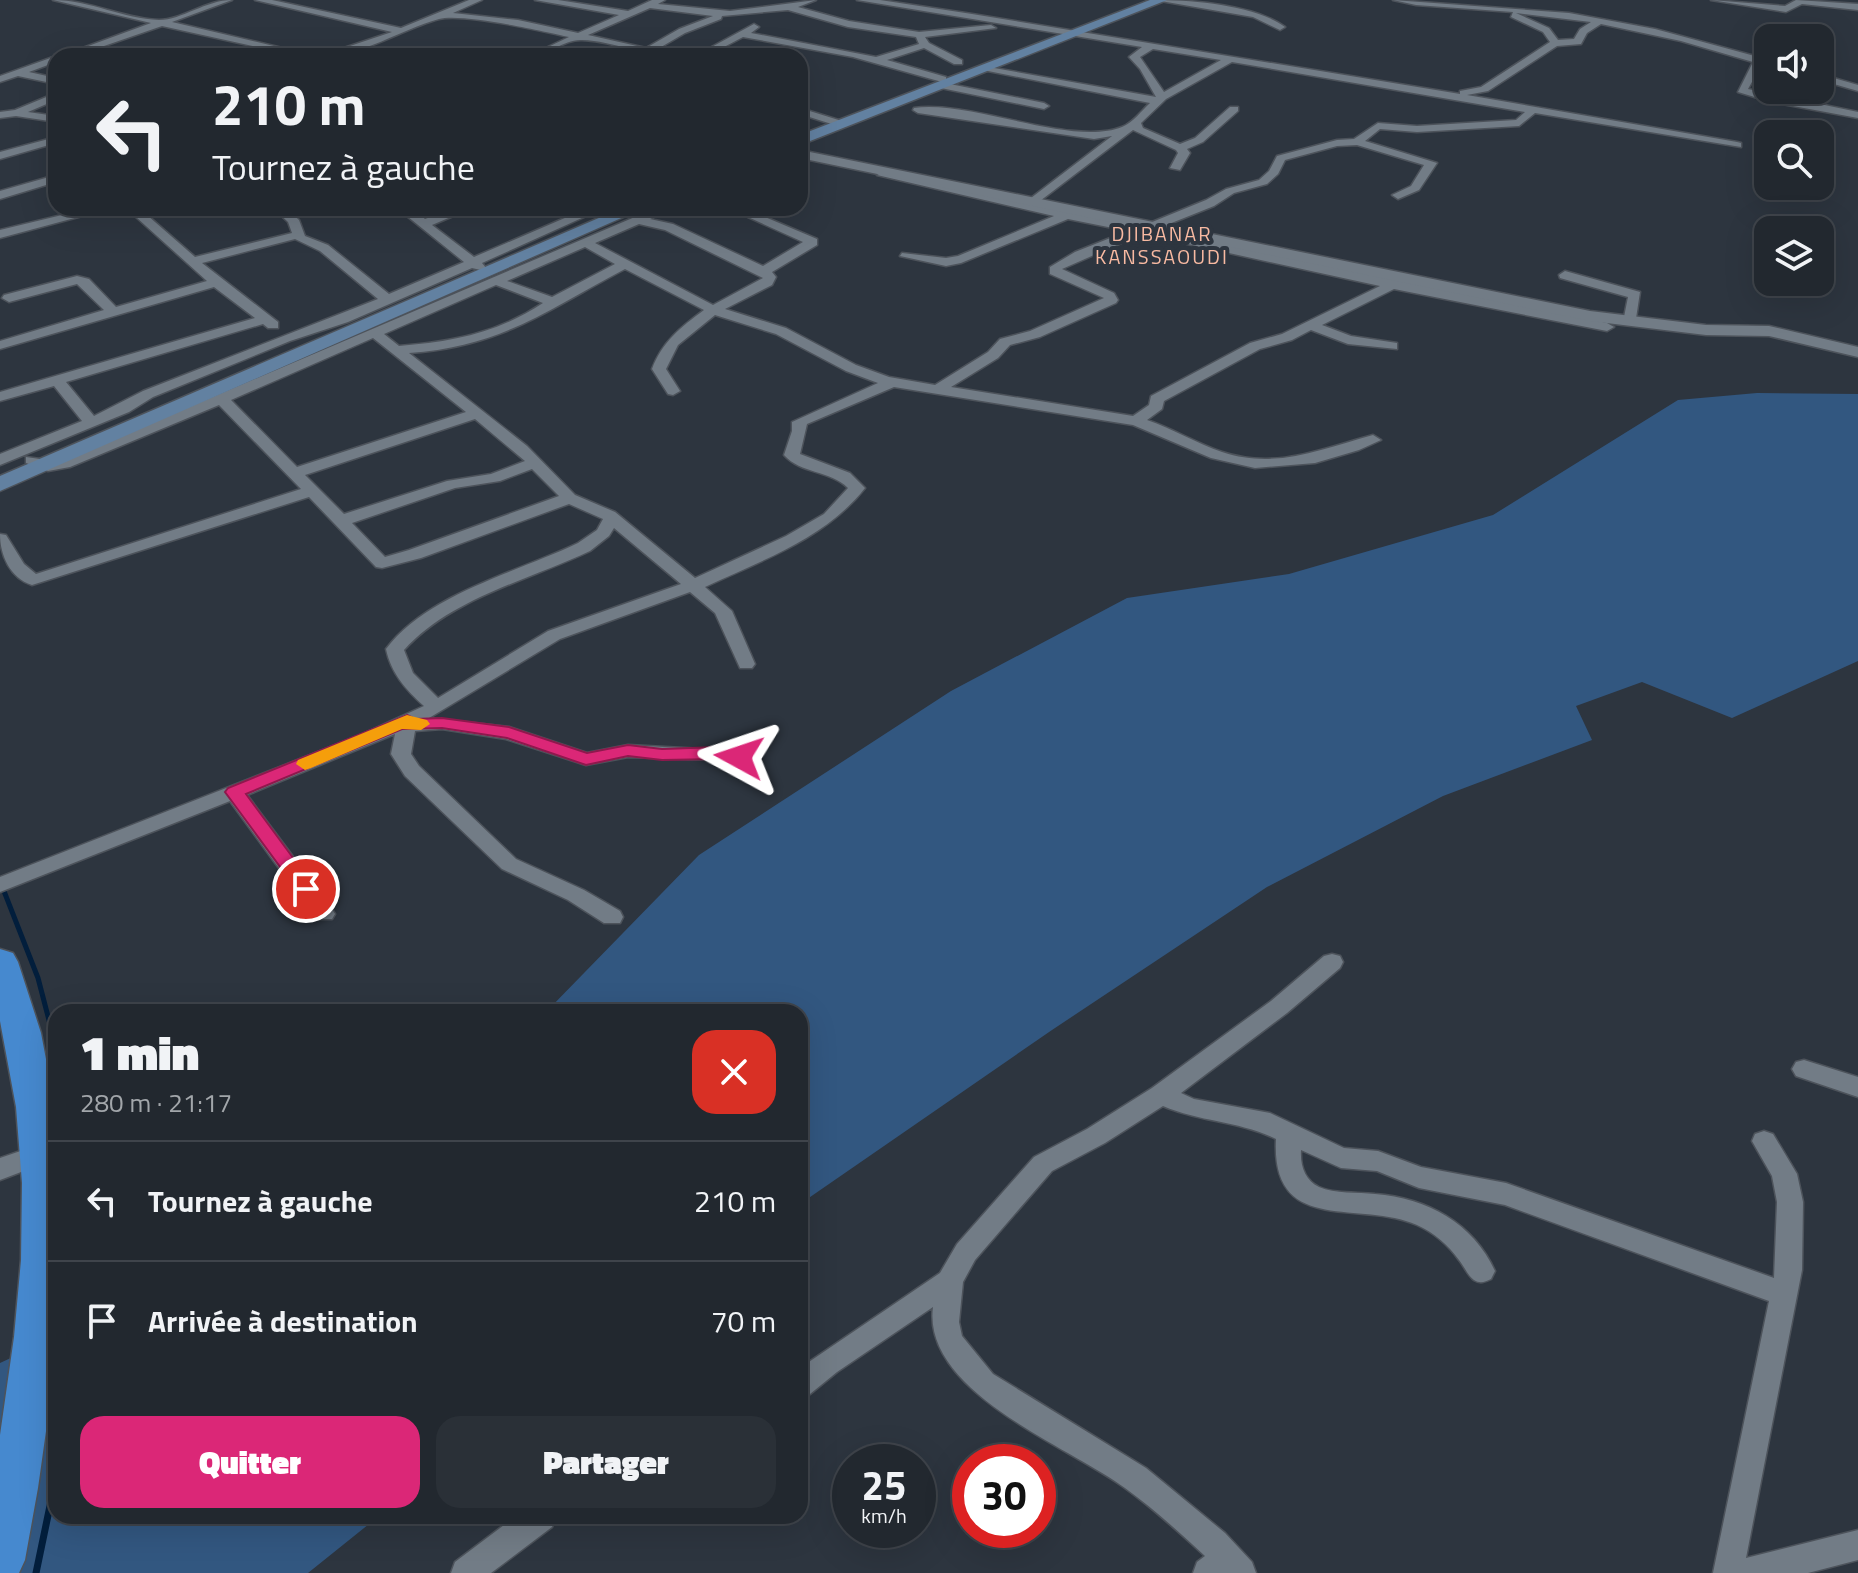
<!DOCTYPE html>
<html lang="fr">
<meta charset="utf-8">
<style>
:root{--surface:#22282f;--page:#2a3037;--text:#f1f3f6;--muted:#a2a6aa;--line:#3f444b;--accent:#db2777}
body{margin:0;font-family:"Titillium Web",sans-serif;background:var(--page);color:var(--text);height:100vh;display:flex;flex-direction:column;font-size:30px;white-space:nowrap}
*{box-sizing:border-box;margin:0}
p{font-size:26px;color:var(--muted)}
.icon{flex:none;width:44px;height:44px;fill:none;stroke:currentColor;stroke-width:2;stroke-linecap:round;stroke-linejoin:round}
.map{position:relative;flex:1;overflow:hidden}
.panel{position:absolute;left:48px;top:1004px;width:760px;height:520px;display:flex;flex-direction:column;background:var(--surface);border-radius:24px;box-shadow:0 8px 32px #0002,0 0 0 2px var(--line)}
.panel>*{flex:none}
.hud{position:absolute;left:48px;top:48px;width:760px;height:168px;border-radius:24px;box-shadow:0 8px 32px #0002,0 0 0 2px var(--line);background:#22282f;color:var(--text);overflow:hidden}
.controls{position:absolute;left:1754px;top:24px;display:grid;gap:16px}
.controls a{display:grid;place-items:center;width:80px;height:80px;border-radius:16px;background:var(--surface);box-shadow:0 8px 32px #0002,0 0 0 2px var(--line);font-size:40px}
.speed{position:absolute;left:832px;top:1444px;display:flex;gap:16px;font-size:40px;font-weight:700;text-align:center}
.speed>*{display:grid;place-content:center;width:104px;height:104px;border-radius:50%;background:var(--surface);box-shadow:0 8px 32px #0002,0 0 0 2px var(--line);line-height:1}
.speed small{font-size:20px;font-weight:400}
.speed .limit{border:12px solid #d22;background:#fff;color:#111}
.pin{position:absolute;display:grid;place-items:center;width:68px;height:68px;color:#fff;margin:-34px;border:4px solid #fff;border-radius:50%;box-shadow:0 2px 8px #0007}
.me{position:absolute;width:88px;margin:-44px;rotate:275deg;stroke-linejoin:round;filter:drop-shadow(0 0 6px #0008)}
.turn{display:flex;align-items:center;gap:28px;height:168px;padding:0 32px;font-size:36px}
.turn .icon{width:104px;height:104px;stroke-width:2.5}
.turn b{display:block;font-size:56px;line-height:68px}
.round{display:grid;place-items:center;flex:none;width:84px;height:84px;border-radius:24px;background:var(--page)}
.summary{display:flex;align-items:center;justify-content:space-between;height:136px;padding:0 32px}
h1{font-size:48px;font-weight:800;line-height:60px}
.primary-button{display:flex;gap:16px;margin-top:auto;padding:16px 32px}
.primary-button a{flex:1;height:92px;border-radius:24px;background:var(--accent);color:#fff;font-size:32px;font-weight:800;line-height:92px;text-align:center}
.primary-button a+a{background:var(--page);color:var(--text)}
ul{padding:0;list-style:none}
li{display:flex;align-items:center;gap:24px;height:120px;padding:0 32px;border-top:2px solid var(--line)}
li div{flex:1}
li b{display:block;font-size:30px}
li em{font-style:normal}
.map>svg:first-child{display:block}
</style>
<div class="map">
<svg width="1858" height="1573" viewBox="0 0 1858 1573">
<rect width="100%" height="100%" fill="#2d353f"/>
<path fill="#325780" d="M 1757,393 L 1858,394 L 1858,661 L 1732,718 L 1642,682 L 1576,706 L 1592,740 L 1443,796 L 1267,887 L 1052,1030 L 800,1204 L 800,1012 L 546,1012 L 699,855 L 951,691 L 1127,598 L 1289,574 L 1493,515 L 1678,400 Z
M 56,1337 L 56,1516 L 379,1516 L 308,1573 L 0,1573 L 0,1363 Z"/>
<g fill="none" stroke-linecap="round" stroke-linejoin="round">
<path stroke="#021e3c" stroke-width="5" d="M 0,881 L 38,978 L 56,1047"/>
<path stroke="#021e3c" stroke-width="7" d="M 36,1573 L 56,1477"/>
<g stroke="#4d535b" stroke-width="3">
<path id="minor" d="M 53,0 C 90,0 124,19 159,20 C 182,20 206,0 232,0 L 172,22 L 316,56 L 298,56 L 162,26 L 75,56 L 61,56 L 151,23 Z
M 255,0 L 272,0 L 401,28 L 469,0 L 482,0 L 453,13 L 518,20 L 578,33 L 619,15 L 535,0 L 558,0 L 628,11 L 652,0 L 665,0 L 658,4 L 730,11 L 816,0 L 798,7 L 849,21 L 919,32 L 991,25 L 996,28 L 925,37 L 929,43 L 962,60 L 962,64 L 954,64 L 924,48 L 887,60 L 946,77 L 946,81 L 942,82 L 853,57 L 743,37 L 707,56 L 695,56 L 754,24 L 759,27 L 751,33 L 876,57 L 919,44 L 916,37 L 848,27 L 788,10 L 722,16 L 721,19 L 685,33 L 656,50 L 674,56 C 642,56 614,41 582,40 C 564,39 548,56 529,56 L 569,37 C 543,31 462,13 439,19 C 399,30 364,56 320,56 L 392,32 ZM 650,8 L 713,16 L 679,29 L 646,48 L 588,35 Z
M 857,0 L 880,0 L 972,14 L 1460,94 L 1460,91 L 1481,87 L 1550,42 L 1543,32 L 1511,17 L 1513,12 L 1416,5 L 1393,0 L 1569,13 L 1655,29 L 1762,58 L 1768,60 L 1768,66 L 1762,64 L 1748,89 L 1858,112 L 1858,118 L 1771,102 L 1738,92 L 1753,62 L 1681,41 L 1601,24 L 1587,33 L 1581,44 L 1557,46 L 1488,91 L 1467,95 L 1737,142 L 1741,143 L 1741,147 L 1535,113 L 1519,126 L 1417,132 L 1380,129 L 1365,141 L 1437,163 L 1419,190 L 1398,199 L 1392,195 L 1411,186 L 1424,165 L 1357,145 L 1337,146 L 1285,160 L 1278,174 L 1267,184 L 1234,193 L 1214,206 L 1154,230 L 1607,323 L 1614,327 L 1607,331 L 1394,289 L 1322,325 L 1351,336 L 1397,343 L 1397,349 L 1348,344 L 1311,330 L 1292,340 L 1260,349 L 1164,401 L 1162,409 L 1147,420 C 1173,429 1196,443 1222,452 C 1276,470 1321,449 1373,435 L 1381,440 L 1359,450 L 1315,463 L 1255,468 L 1211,458 L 1133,425 L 894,387 L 807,424 L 800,454 L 850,473 L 865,488 C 825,539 762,560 705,587 L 732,611 L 755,664 L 752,668 L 740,668 L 715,613 L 690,592 L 560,639 L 429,718 L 509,727 L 587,753 L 628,745 L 739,751 L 746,753 L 749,757 L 746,761 L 628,757 L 586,765 L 506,739 L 442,729 L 415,731 L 411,754 L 419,766 L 516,859 L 584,890 L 620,911 L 623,917 L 620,923 L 604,923 L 568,900 L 502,869 L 405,776 L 391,754 L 395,734 L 247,795 L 332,909 L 335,914 L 332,919 L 316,919 L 230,801 L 0,892 L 0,877 L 356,737 L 424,706 C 406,690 391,673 386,649 C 427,594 518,572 578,543 L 597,530 L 603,519 L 569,504 L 421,558 L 382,568 L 376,567 L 309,497 L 32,585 C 10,578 0,555 0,534 L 6,535 L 24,564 L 36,574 L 301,489 L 219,405 L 70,467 L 48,471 L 26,463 L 26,457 L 54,461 L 72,457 L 656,208 L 672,208 L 650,219 L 673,224 L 763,266 L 803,242 L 728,208 L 744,208 L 817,239 L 817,245 L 772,272 L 776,277 L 772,285 L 725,309 L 786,328 L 856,365 L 889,377 L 935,385 L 988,352 L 1000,339 L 1030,331 L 1104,298 L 1050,274 L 1050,267 L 1075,252 L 1128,231 L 1068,219 L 961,263 L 946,266 L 900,256 L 902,253 L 946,258 L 958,256 L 1054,216 L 877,175 L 883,172 L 1031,203 L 1031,198 L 1112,136 L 1094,139 L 918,113 L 913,110 L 914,108 C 972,100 1072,147 1122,127 C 1133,123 1142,110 1150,103 L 978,69 L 983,66 L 1156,97 L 1140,69 L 1129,57 L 1142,47 ZM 1516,13 L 1591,22 L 1580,29 L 1574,39 L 1558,40 L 1549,28 ZM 1153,49 L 1221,60 L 1164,92 L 1140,57 ZM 1232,62 L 1525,112 L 1516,120 L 1417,126 L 1378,123 L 1354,139 L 1337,140 L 1277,156 L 1269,171 L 1259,180 L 1226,189 L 1206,200 L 1140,227 L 1036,204 L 1133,130 L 1176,150 L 1178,153 L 1170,168 L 1180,170 L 1190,153 L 1187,149 L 1203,142 L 1238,111 L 1238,107 L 1230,107 L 1195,138 L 1180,144 L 1143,128 L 1141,123 L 1166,99 ZM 639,224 L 665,230 L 763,278 L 713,305 L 595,243 ZM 1142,234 L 1380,286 L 1282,334 L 1250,343 L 1151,396 L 1149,405 L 1133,416 L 951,387 L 998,358 L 1010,345 L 1040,337 L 1116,303 L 1118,300 L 1114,293 L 1062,269 ZM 585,247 L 615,264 L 552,297 L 507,281 ZM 625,269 L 704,310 C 681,327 662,342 652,369 L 668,394 L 673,395 L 680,391 L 666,369 L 678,345 L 715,315 L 776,334 L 846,371 L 878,383 L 792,422 L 792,431 L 784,455 C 801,474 830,470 848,488 L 824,514 L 786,536 L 695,578 L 615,512 L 575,495 L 527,446 L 409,353 C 501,347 547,310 625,269 ZM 496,285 L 543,303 C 498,333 452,342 399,346 L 384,334 ZM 373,338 L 466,412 L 297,467 L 231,400 ZM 475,419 L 525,461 L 491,474 L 447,481 L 344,514 L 305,475 ZM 532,469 L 559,496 L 409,550 L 385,557 L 352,523 L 455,488 L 500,481 ZM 614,528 L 681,584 L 548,631 L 438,698 L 413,673 L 404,650 C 451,598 529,580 590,551 L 609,536 Z
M 1155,0 C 1192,0 1255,5 1285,27 L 1280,30 L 1253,17 Z
M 1711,0 L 1785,6 L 1796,0 L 1858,4 L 1858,10 L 1802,4 L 1786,12 Z
M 56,56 L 56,62 L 29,72 L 56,78 L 56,84 L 18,76 L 0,82 L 0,76 Z
M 1820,74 L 1858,85 L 1858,91 L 1820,80 Z
M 940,82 L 1044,103 L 1049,106 L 1044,109 L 936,87 L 935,85 Z
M 56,93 L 56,100 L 28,112 L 56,116 L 56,122 L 16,116 L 0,118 L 0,112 L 15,110 Z
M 800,108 L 845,122 L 846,124 L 841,127 L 800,114 Z
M 56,137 L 56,143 L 0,159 L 0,152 Z
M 56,175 L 56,182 L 0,199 L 0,191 Z
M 91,208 L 112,208 L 0,238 L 0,230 Z
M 126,208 L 139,208 L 195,257 L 292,233 L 288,222 L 273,208 L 286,208 L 299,220 L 305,236 L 328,245 L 389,294 L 464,262 L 397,208 L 411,208 L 425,219 L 455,208 L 472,208 L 432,225 L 474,257 L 588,208 L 604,208 L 482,263 L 486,268 L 485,271 L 472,268 L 348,322 L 290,341 L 153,397 L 129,412 L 0,465 L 0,454 L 82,421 L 54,386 L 0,401 L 0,392 L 255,318 L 214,287 L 0,349 L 0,341 L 104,310 L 77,284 L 9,302 L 2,298 L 4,295 L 77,276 L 89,279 L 116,307 L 207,281 ZM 295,239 L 320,251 L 378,299 L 143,391 L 94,416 L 66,382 L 263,324 L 268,328 L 278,328 L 278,322 L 202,263 Z
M 1565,271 L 1640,292 L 1635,325 L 1623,322 L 1628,297 L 1560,278 L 1559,275 Z
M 1332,954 L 1340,956 L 1343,962 L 1340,968 L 1287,1013 L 1181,1093 L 1194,1099 L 1270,1113 L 1344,1148 L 1378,1151 L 1421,1167 L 1506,1183 L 1774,1278 L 1777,1202 L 1772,1176 L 1752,1141 L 1755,1134 L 1764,1131 L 1773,1134 L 1797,1174 L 1803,1202 L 1802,1270 L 1746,1558 L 1858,1530 L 1858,1560 L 1808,1573 L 1713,1573 L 1769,1301 L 1505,1205 L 1419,1188 L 1377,1171 L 1341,1168 L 1301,1150 C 1300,1166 1305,1180 1319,1187 C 1335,1194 1358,1192 1375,1194 C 1427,1198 1473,1223 1495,1271 L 1491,1279 C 1485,1282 1480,1284 1474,1280 C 1468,1276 1464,1266 1459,1260 C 1448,1245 1435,1233 1417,1225 C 1359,1199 1271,1237 1276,1139 C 1240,1121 1200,1122 1163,1106 L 1105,1143 L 1052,1171 L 975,1260 L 963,1282 L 959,1322 L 962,1336 L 993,1374 L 1146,1468 L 1225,1533 L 1252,1562 L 1256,1573 L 1193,1573 L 1197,1562 L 1205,1556 C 1180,1533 1153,1508 1125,1488 C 1068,1446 922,1392 933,1307 L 837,1372 L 810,1394 L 800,1398 L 800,1368 L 940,1273 L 957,1244 L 1034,1157 L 1087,1129 L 1152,1088 L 1271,1001 L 1324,956 Z
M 1804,1060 L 1858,1077 L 1858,1097 L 1796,1076 L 1792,1069 L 1796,1062 Z
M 41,1144 L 50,1147 L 54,1154 L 50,1161 L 0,1180 L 0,1158 Z
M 516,1516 L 556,1516 L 552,1527 L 491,1573 L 451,1573 L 455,1562 Z"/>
</g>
<g stroke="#4d535b" stroke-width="3">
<path id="tertiary" d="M 800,150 L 1590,311 L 1706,325 L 1769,326 L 1858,347 L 1858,357 L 1769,336 L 1706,335 L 1590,321 L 800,158 Z"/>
</g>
<g stroke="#4d535b" stroke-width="3">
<path id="secondary" d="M 1150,0 L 1167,0 L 800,145 L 800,135 Z
M 622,208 L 644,208 L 0,491 L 0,476 Z"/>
</g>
<g stroke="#4d535b" stroke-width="3">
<path id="trunk" d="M 0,949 L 13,953 L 18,962 L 41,1033 L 56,1112 L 56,1360 L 38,1488 L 25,1560 L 19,1573 L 0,1573 L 0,1435 L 14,1337 L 21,1260 L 22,1183 L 16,1107 L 0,1021 Z"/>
</g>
<use href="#minor" fill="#727c86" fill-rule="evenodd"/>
<use href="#tertiary" fill="#727c86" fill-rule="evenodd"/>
<use href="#secondary" fill="#6281a1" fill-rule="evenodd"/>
<use href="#trunk" fill="#4689cf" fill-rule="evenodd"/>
</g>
<path fill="#db2777" stroke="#8e194d" stroke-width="2" d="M 407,715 L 415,719 L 442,718 L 509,727 L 587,753 L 628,745 L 662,749 L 719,747 L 746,753 L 748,757 L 739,762 L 719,759 L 662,760 L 628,756 L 586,765 L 507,738 L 442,728 L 402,729 L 246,794 L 316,889 L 313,894 L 300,894 L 225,792 L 228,788 Z"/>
<path fill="#f59e0b" d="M 407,715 L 427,720 L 430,724 L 421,730 L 402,729 L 311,768 L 305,770 L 296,764 L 298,760 Z"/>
<g text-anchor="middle" stroke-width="8" stroke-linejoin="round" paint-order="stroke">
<g font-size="20" letter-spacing="2" fill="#f8baa2" stroke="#2d353f">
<text x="1162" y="241">DJIBANAR<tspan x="1162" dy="23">KANSSAOUDI</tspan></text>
</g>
</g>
</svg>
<div class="controls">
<a><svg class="icon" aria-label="sound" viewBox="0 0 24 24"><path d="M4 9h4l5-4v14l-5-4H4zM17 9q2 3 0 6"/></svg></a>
<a><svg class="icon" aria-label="search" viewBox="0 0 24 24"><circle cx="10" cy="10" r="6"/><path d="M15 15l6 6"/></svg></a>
<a><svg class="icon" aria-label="layers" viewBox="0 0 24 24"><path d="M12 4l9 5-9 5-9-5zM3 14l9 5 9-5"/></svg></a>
</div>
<div class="speed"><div>25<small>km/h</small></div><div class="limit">30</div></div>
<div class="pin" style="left:306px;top:889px;background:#d93025"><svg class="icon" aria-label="arrive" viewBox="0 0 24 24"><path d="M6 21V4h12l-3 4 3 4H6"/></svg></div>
<svg class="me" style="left:739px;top:757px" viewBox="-20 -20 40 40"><path d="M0-17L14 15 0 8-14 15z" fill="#db2777" stroke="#fff" stroke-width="4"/></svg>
<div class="hud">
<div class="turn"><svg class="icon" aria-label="left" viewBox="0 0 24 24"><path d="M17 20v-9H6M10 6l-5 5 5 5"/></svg><div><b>210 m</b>Tournez à gauche</div></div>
</div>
<section class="panel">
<div class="summary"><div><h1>1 min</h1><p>280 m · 21:17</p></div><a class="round" style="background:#d93025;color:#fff"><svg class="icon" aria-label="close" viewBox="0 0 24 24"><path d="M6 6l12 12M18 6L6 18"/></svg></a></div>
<ul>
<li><svg class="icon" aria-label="left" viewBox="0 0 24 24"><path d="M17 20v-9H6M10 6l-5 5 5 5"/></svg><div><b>Tournez à gauche</b></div><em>210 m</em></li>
<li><svg class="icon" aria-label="arrive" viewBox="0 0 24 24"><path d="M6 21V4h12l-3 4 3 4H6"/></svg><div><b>Arrivée à destination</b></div><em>70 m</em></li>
</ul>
<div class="primary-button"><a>Quitter</a><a>Partager</a></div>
</section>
</div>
